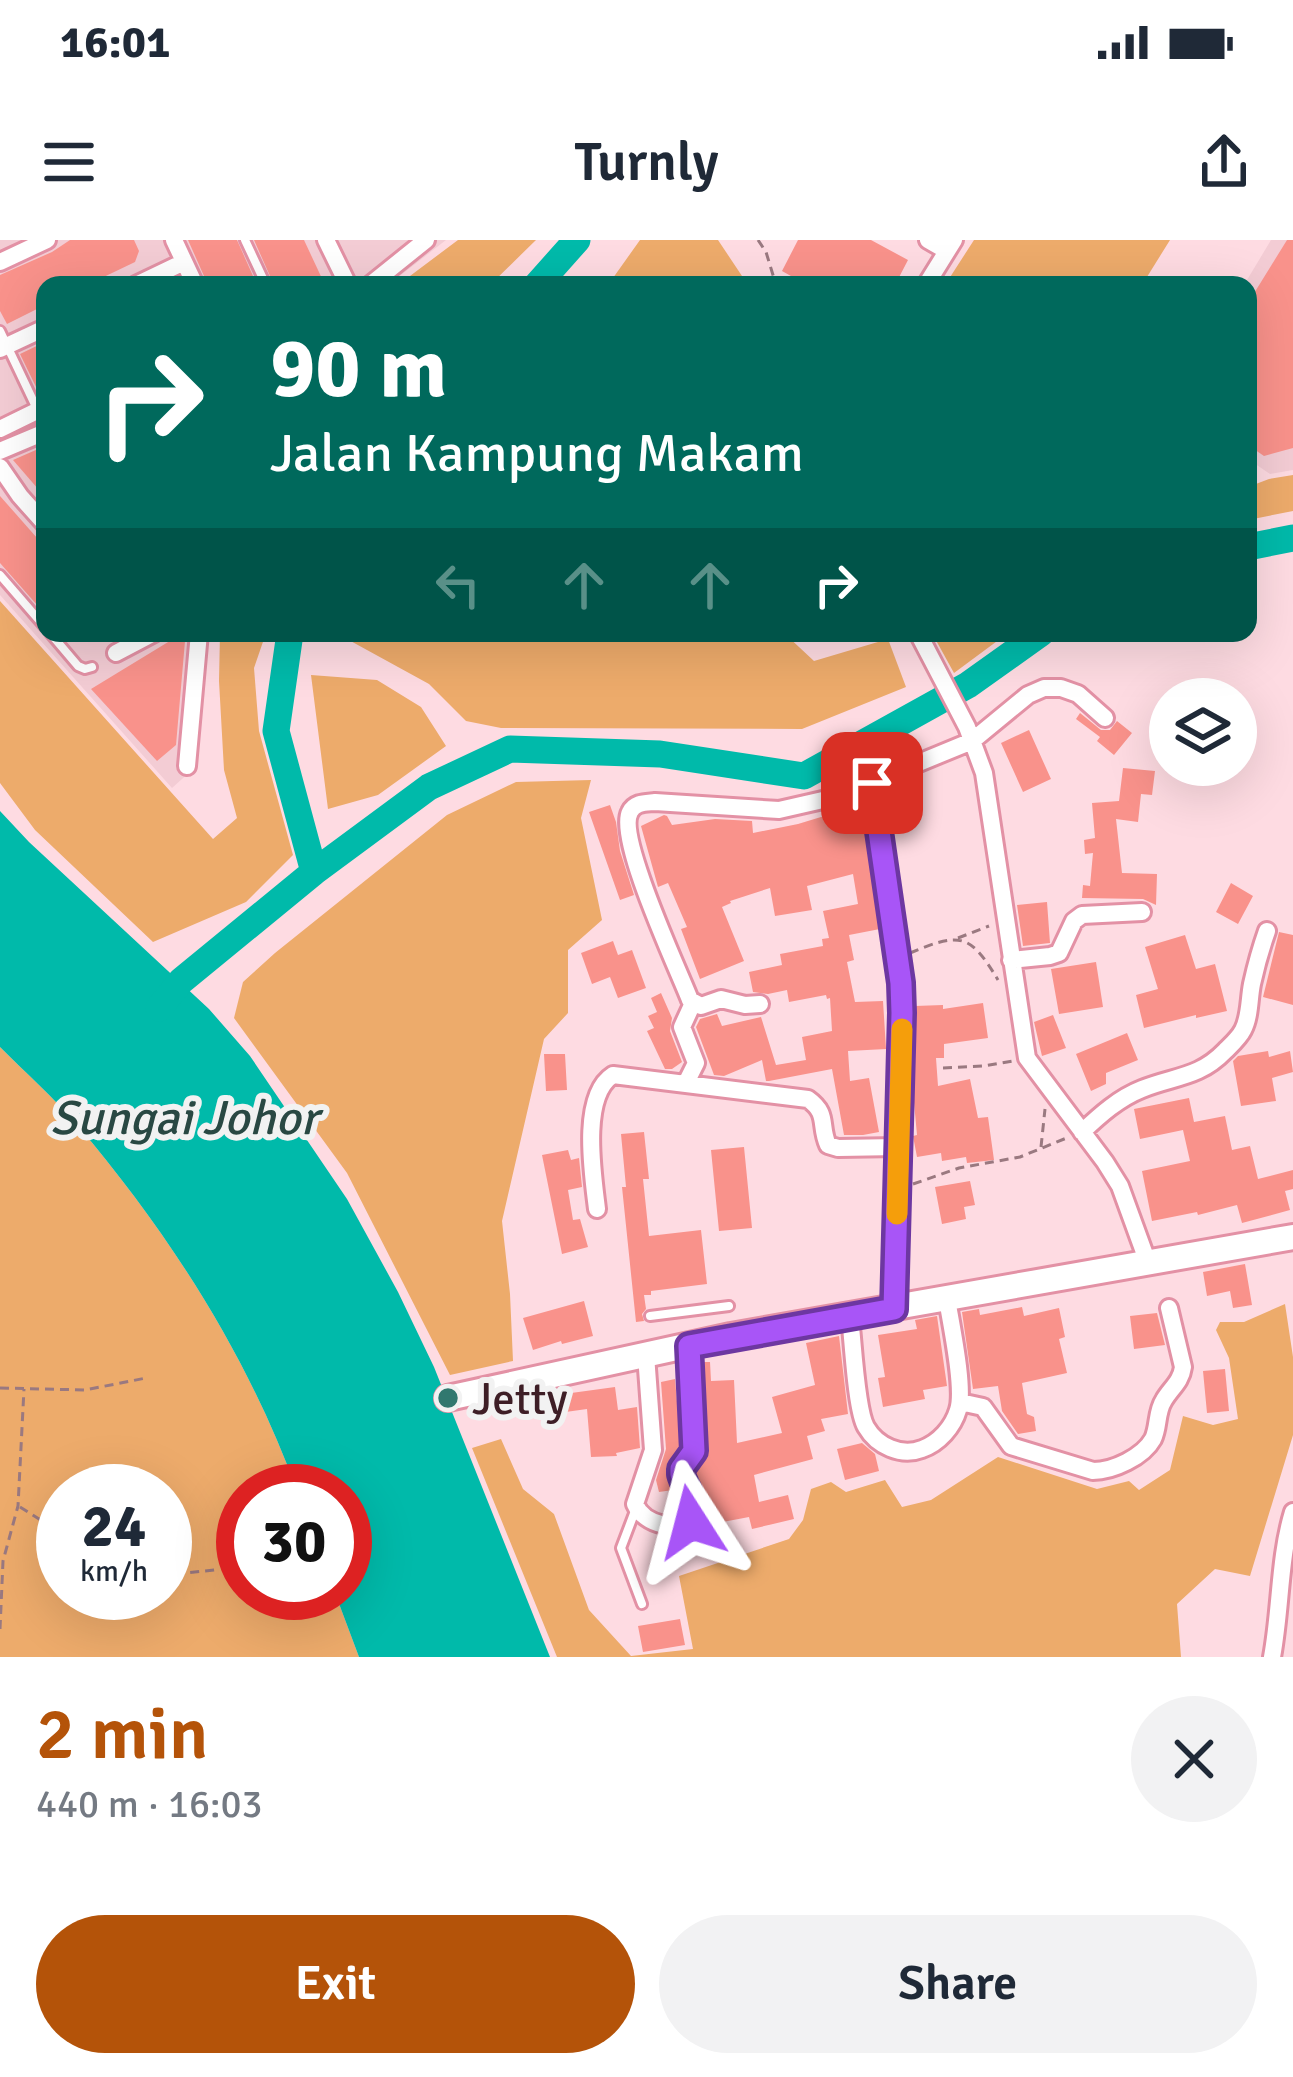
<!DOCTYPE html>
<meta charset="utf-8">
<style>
:root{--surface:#fff;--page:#f2f2f3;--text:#1f2937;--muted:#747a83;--accent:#b45309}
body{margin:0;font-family:Signika,sans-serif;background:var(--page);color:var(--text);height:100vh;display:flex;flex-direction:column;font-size:45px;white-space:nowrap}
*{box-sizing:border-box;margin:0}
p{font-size:39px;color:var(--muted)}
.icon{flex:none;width:66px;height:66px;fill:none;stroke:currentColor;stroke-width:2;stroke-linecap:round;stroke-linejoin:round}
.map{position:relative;height:1417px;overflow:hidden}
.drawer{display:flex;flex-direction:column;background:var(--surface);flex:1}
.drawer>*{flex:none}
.hud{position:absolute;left:36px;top:36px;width:1221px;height:366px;border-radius:24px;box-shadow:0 12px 48px #0002;background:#00695c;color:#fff;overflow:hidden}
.buttons{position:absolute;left:1149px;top:438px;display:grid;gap:24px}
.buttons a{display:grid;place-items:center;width:108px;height:108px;border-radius:50%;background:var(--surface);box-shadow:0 12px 48px #0002;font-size:60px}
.speed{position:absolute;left:36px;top:1224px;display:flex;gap:24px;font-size:60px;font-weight:700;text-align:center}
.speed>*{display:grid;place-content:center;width:156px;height:156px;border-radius:50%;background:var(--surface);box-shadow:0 12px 48px #0002;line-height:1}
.speed small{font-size:30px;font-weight:400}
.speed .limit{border:18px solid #d22;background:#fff;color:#111}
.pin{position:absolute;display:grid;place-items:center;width:102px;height:102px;color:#fff;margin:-51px;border-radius:24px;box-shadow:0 6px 18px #0006}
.me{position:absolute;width:132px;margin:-66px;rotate:351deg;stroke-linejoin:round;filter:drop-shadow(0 0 9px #0008)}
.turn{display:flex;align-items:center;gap:42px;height:252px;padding:0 36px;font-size:54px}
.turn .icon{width:156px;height:156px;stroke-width:2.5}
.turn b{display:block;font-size:84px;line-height:102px}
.lanes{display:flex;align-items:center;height:114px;padding:0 36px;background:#0003;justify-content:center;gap:60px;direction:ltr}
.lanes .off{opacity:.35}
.round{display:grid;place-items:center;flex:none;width:126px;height:126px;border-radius:63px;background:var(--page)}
.headline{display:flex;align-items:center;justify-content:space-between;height:204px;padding:0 36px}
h1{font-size:72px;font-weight:600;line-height:90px;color:var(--accent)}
.button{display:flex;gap:24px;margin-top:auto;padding:24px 36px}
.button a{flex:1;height:138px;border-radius:72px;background:var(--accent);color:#fff;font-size:48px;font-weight:600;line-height:138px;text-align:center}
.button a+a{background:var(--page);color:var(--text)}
.status{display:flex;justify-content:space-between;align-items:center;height:84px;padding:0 60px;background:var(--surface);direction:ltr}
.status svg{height:33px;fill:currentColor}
header{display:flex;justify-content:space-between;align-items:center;height:156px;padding:0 36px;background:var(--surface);font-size:54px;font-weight:600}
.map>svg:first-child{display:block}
</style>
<div class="status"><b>16:01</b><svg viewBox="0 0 49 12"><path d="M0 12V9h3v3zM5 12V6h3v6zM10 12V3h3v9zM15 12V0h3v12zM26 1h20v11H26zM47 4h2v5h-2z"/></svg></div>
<header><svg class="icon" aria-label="menu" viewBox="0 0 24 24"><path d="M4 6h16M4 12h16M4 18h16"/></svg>Turnly<svg class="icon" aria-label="share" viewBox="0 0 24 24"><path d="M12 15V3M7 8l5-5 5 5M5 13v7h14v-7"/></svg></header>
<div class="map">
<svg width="1293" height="1417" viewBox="0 0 1293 1417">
<rect width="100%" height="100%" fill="#fedbe2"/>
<path fill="#f3ccd4" d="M 0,0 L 446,0 L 388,45 L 45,45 L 45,393 L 206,393 L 192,530 L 172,548 L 0,355 Z
M 1271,0 L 1293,0 L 1293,230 L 1270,234 L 1248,219 L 1248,45 L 1244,45 Z"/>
<path fill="#edab6b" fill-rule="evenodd" d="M 458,0 L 536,0 L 490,45 L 398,45 Z
M 640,0 L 718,0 L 748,45 L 608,45 Z
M 974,0 L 1170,0 L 1142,45 L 945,45 Z
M 1293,235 L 1293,271 L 1248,280 L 1248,247 L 1269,239 Z
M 0,361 L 213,599 L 237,578 L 224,530 L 219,441 L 220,393 L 266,393 L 254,428 L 259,491 L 293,615 L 246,662 L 153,702 L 35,590 L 0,543 Z
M 336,393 L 784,393 L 814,421 L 888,399 L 906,447 L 802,489 L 501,488 L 466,481 L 429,444 Z
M 932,393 L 1008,393 L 954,433 Z
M 311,435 L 377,440 L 421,467 L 446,506 L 378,555 L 328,569 Z
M 591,540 L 581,578 L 602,680 L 568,710 L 568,773 L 544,799 L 502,981 L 510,1054 L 513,1121 L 450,1135 L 347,933 L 234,778 L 243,742 L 275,713 L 447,575 L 516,542 Z
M 0,807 C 26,833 54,858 78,886 C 170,994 249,1118 297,1251 L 243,1251 L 243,1353 L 335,1353 L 359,1417 L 0,1417 ZM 63,1251 L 165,1251 L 165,1353 L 63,1353 Z
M 1285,1064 L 1293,1117 L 1293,1195 L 1250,1336 L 1215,1329 L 1177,1364 L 1181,1417 L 557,1417 L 472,1208 L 501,1199 L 523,1249 L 554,1274 L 589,1370 L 631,1416 L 693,1409 L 679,1336 L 789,1299 L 803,1280 L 811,1249 L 831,1242 L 846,1252 L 885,1240 L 902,1267 L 931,1260 L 998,1217 L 1097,1249 L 1129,1241 L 1139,1250 L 1170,1230 L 1183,1176 L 1213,1185 L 1238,1179 L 1229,1118 L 1216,1090 L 1220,1082 L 1244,1082 Z"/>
<path fill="#00baaa" d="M 0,571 L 29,602 L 209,769 L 250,816 L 347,959 L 398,1052 L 434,1127 L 550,1417 L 359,1417 L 335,1353 L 345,1353 L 345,1251 L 297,1251 C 249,1118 170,994 78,886 C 54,858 26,833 0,807 Z"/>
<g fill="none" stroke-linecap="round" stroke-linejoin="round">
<path stroke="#00baaa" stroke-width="27" d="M 537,45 L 577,0
M 1248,307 L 1293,298
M 314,632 L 429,547 L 510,509 L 660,514 L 804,536 L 968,445 L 1041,393
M 159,768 L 181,741 L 314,632 L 276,491 L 290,393"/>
</g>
<path fill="#f9928b" d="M 70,0 L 134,0 L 139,11 L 135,22 L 87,45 L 45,45 L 45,65 L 7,84 L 0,71 L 0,35 L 52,12 Z
M 188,0 L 237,0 L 257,45 L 208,45 Z
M 254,0 L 304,0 L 325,45 L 274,45 Z
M 798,0 L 871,0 L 908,20 L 895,45 L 807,45 L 782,31 Z
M 1287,0 L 1293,0 L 1293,208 L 1264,216 L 1248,205 L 1248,63 Z
M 45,102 L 45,147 L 38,151 L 20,114 Z
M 45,206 L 45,257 L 13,220 Z
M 0,256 L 45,307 L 45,374 L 0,323 Z
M 178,396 L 185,401 L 176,505 L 157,521 L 91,449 Z
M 1080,473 L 1101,490 L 1110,490 L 1117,481 L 1132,493 L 1114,515 L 1097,501 L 1100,497 L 1076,479 Z
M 1029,490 L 1051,539 L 1023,552 L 1001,503 Z
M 1123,528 L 1155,531 L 1152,555 L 1141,554 L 1138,582 L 1116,579 L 1122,633 L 1157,634 L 1156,665 L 1143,659 L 1082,658 L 1083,645 L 1090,646 L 1093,613 L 1085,614 L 1084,600 L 1095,598 L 1092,563 L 1119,561 Z
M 610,565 L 616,582 L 620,611 L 634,655 L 620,660 L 589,572 Z
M 844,570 L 847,588 L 865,584 L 880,689 L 849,695 L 854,720 L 847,722 L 855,762 L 883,761 L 886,809 L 848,811 L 850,841 L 869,838 L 879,892 L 863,895 L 844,895 L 832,829 L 769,841 L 766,841 L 762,820 L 724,836 L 714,835 L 696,787 L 700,779 L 717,774 L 722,786 L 761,777 L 776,825 L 806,820 L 802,797 L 832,791 L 830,758 L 827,759 L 826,755 L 789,762 L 787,750 L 768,754 L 753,752 L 749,732 L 782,725 L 780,714 L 823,706 L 822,699 L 829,698 L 823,671 L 858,664 L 853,634 L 807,646 L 812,670 L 775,676 L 770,648 L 730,661 L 731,663 L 722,667 L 744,721 L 700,739 L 681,689 L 687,687 L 668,643 L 658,647 L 641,586 L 664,575 L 667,576 L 672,585 L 715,579 L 752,581 L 753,593 L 798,584 Z
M 1231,643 L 1253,656 L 1238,684 L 1216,672 Z
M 1047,662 L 1050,703 L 1023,706 L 1017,665 Z
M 1279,692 L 1293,695 L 1293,765 L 1263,757 Z
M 1185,695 L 1196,729 L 1215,724 L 1227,771 L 1196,778 L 1196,775 L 1144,788 L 1136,755 L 1158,749 L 1145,707 Z
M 613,701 L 618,715 L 632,710 L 646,748 L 618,758 L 610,737 L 592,744 L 581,713 Z
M 1096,722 L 1103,767 L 1059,774 L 1051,729 Z
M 661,753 L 672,778 L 670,791 L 682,822 L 672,829 L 665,829 L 647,791 L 654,788 L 648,776 L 657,772 L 651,758 Z
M 983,763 L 988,798 L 944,804 L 944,818 L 936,818 L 938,846 L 970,839 L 978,878 L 988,877 L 994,920 L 967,923 L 966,917 L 942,921 L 941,913 L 917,917 L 913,896 L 917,895 L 913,851 L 915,766 L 943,765 L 943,769 Z
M 1053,775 L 1066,808 L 1042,816 L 1034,782 Z
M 1127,793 L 1138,820 L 1106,833 L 1106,844 L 1091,851 L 1076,814 Z
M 1268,811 L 1269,817 L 1290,811 L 1293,832 L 1272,838 L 1276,861 L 1241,866 L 1233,821 L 1238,816 Z
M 544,814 L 565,814 L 567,850 L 546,851 Z
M 1189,858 L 1194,882 L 1225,876 L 1232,910 L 1250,906 L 1258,939 L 1293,930 L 1293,949 L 1285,951 L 1290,970 L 1242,983 L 1237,965 L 1198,975 L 1197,972 L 1152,981 L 1142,931 L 1190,921 L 1183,890 L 1140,899 L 1134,869 Z
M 644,892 L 649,939 L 643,939 L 649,996 L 701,990 L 707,1044 L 651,1051 L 651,1055 L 644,1055 L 646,1069 L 642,1074 L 644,1081 L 636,1082 L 622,947 L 626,947 L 621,894 Z
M 744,907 L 752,988 L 719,991 L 711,910 Z
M 568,910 L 571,920 L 579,918 L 582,947 L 568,950 L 573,980 L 580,979 L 588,1007 L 562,1014 L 542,915 Z
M 970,941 L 975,965 L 964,967 L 966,979 L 942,984 L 935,947 Z
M 1245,1024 L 1252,1065 L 1233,1068 L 1230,1051 L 1207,1056 L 1203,1032 Z
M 584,1061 L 593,1096 L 562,1104 L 561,1101 L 533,1110 L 523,1078 Z
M 1022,1067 L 1024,1076 L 1059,1068 L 1065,1097 L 1059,1099 L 1067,1133 L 1022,1143 L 1027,1174 L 1034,1177 L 1036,1191 L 1018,1194 L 1002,1171 L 998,1146 L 973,1149 L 962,1072 L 979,1069 L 980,1075 Z
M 1157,1073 L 1165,1105 L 1134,1109 L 1130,1076 Z
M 937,1076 L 947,1146 L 923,1150 L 925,1159 L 883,1167 L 878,1138 L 885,1137 L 878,1095 L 917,1089 L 915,1080 Z
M 839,1096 L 848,1174 L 821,1179 L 825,1191 L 807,1196 L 813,1219 L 754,1235 L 759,1262 L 788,1255 L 794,1279 L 752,1289 L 749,1277 L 707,1285 L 707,1263 L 694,1233 L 707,1210 L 703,1122 L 710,1122 L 711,1141 L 734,1140 L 737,1203 L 782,1193 L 772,1157 L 815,1145 L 806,1103 Z
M 1225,1129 L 1229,1171 L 1207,1173 L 1203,1131 Z
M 675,1139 L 681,1207 L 668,1228 L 673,1250 L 659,1252 L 656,1240 L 666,1209 L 661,1142 Z
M 615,1147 L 618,1170 L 637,1167 L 640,1208 L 616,1213 L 617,1216 L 591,1217 L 587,1169 L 544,1175 L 542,1157 Z
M 862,1203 L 875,1214 L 879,1231 L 845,1240 L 837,1209 Z
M 680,1379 L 685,1405 L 643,1412 L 638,1386 Z"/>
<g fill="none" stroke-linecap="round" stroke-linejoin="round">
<g stroke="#e391a5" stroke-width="14">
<path id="lane" d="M 245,0 L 266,45
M 0,91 L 38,171
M 0,335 L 45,387
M 50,393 L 78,426 L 85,429 L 92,427
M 650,1076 L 729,1066
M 635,1271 L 621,1308 L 642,1364"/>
</g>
<g stroke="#e391a5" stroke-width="22">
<path id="street" d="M 174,0 L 195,45
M 326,0 L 348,45
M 928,0 L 947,11
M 0,22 L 47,0
M 136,45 L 184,22
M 370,45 L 426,0
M 926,45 L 954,0
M 0,109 L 45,88
M 0,189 L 45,167
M 0,211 L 45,192
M 0,227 L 20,256 L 45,284
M 918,393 L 967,487 L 984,533 L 1027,818 L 1105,922 L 1120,946 L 1148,1023
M 116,413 L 154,393
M 187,526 L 199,393
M 872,543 L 901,743 L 903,773 L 894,1069
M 1011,720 L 1050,716 L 1059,713 L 1074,681 L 1082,675 L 1142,672
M 760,764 L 745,765 L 721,759 L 701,766 L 690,760 C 678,729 616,597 630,572 C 635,562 646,563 655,562 L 779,570 L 836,557 L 972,501 L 1028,455 L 1044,448 L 1061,448 L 1078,454 L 1105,478
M 686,843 L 696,823 L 682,787 L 693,763
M 1082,892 C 1100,875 1119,858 1142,849 C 1174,836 1199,838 1225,811 C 1231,805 1239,798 1243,790 C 1250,777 1249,759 1252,744 C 1256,726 1261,708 1267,691
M 597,969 C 593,935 580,856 613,835 L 808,859 C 829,874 819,885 828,905 L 838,908 L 898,907
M 850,1077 C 853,1101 856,1170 866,1187 C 877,1206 901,1217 922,1209 C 939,1203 953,1187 958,1170 C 965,1149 951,1084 947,1059
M 646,1115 L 653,1210 L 635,1264 C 644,1285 678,1293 695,1277 L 694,1265 L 681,1235 L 681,1229 L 694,1211 L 689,1106
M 960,1162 L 983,1167 L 1011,1206 L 1093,1231 C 1113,1231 1143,1217 1153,1199 C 1159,1187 1156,1172 1164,1160 C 1171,1148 1181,1142 1183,1127 L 1169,1068
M 1272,1417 C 1281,1369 1279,1318 1293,1272"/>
</g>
<g stroke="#e391a5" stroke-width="30">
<path id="secondary" d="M 448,1158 L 731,1096 L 1293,997"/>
</g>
<path stroke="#9a7980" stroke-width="3" stroke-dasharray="9 6" stroke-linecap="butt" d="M 758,0 L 766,12 L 776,45
M 958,698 L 989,686
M 910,713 C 960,692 970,693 998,740
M 943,828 L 984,826 L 1013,821
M 1041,907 L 1045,869
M 913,944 L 959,928 L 1020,917 L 1069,897
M 0,1148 L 85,1150 L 146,1138
M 20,1267 L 50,1286 L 63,1291
M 165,1345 L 168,1346 L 184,1333 L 215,1330
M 0,1389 L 3,1321 L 18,1266 L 24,1149"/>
<use href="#lane" stroke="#fff" stroke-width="8"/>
<use href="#street" stroke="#fff" stroke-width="16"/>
<use href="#secondary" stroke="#fff" stroke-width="24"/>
</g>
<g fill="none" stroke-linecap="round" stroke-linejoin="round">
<g stroke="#6d37a1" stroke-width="30">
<path id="route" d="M 691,1282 C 702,1267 685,1250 681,1234 L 681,1229 L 694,1211 L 689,1106 L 894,1069 L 902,773 L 901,743 L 872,543"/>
</g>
<use href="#route" stroke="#a855f7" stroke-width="21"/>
<path stroke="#f59e0b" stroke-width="21" d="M 897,974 L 902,789"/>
</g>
<circle fill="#31786f" stroke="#f2f2f2" stroke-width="4.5" cx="448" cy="1158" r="12"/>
<g text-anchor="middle" stroke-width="12" stroke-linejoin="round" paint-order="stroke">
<g font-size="45" fill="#3e1e26" stroke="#f2f2f2" text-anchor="start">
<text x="472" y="1174">Jetty</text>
</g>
<g font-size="48" font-style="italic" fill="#294843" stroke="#f2f2f2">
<text x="184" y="894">Sungai Johor</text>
</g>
</g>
</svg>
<div class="buttons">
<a><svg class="icon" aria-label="layers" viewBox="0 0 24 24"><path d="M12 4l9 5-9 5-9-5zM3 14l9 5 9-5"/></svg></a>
</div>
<div class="speed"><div>24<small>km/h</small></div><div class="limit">30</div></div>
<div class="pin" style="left:872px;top:543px;background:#d93025"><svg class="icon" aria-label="arrive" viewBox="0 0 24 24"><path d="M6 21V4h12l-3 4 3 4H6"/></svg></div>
<svg class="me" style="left:691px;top:1282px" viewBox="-20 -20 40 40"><path d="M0-17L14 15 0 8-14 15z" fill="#a855f7" stroke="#fff" stroke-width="4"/></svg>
<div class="hud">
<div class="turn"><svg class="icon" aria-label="right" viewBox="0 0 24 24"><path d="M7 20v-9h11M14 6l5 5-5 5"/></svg><div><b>90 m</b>Jalan Kampung Makam</div></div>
<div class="lanes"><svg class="icon off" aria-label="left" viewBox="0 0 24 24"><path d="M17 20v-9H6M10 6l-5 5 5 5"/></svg><svg class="icon off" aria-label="ahead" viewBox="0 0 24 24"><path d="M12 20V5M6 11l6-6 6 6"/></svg><svg class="icon off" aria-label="ahead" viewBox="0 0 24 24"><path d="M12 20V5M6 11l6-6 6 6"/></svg><svg class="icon" aria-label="right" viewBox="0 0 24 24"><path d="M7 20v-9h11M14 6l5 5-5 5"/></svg></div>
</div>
</div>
<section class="drawer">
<div class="headline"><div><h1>2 min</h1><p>440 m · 16:03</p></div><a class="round"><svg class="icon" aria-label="close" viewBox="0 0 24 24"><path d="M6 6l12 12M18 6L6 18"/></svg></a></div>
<div class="button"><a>Exit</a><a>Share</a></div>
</section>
